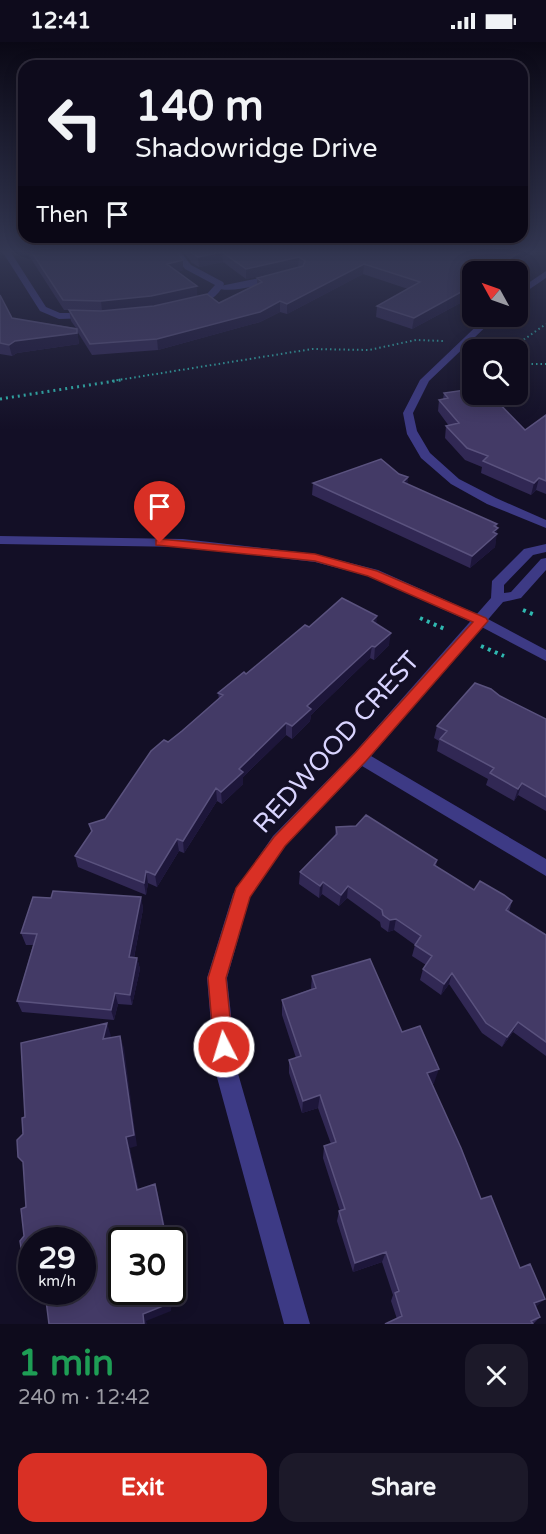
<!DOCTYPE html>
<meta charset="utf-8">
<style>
:root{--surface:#0e0b1c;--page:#1c1929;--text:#f1f3f6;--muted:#9b9ba3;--line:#2e2b3b;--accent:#d93025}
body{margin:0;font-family:"Varela Round",sans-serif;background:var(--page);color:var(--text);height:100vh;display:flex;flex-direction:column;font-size:22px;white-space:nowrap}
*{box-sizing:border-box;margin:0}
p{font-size:20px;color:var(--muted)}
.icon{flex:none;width:33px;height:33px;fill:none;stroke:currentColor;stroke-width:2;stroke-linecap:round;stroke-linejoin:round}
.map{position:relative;height:1282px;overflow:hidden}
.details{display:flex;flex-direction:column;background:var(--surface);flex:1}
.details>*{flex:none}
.hud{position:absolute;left:18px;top:18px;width:510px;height:183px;border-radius:18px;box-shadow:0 3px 15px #0003,0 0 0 2px var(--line);background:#0e0b1c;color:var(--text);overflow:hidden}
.needle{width:39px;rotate:310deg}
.controls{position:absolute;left:462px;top:219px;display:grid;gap:12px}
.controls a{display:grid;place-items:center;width:66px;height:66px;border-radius:12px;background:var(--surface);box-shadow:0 3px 15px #0003,0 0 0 2px var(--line);font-size:30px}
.speed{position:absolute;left:18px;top:1185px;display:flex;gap:12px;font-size:30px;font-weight:700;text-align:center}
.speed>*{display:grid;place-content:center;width:78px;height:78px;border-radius:50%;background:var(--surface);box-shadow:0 3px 15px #0003,0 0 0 2px var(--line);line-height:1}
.speed small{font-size:15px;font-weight:400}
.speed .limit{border:3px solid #111;border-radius:9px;background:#fff;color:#111}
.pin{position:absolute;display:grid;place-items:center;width:51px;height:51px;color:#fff;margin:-62px -26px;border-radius:50% 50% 50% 0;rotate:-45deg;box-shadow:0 0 6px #0007}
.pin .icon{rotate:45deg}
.me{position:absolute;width:66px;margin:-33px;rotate:355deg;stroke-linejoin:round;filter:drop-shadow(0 0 4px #0008)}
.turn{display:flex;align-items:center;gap:21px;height:126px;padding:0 18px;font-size:27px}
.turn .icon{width:78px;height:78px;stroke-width:2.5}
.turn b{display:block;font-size:42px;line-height:51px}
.then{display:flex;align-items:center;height:57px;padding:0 18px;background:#0003;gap:12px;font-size:22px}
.round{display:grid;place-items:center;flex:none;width:63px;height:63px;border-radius:18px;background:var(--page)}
.head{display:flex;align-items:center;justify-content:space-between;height:102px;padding:0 18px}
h1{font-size:36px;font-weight:700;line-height:45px;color:#1e9e55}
.primary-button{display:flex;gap:12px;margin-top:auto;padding:12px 18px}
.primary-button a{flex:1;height:69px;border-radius:18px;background:var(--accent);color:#fff;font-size:24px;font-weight:700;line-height:69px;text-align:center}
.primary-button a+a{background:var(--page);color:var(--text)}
.status{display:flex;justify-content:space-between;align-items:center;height:42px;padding:0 30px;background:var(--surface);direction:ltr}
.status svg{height:16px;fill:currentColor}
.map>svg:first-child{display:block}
</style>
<div class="status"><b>12:41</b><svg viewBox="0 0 49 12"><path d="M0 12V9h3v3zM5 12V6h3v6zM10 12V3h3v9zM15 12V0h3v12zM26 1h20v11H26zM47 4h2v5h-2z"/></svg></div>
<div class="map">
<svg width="546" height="1282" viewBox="0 0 546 1282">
<rect width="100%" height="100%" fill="#130f26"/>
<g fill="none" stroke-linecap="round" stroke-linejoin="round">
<path stroke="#2fb8b0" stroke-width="2" stroke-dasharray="1.5 3" stroke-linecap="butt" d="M 509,308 L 546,282
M 518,322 L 546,322
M 112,339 L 312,307 L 369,308 L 416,298 L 444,299"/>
<path stroke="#2fb8b0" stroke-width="3" stroke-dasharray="2 4" stroke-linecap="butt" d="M 0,357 L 121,338"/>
<path stroke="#2fb8b0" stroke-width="4" stroke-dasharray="3 4.5" stroke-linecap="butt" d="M 523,568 L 535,573
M 420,576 L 447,588
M 481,604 L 504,614"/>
<path fill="#3d3a85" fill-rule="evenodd" d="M 275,233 L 279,236 L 278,238 C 263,242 228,253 215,245 Z"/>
<path fill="#3d3a85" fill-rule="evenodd" d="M 2,209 L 10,209 L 46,265 L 60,271 L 89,271 L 92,272 L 92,276 L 59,277 L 40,269 Z
M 172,209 L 180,209 L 191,223 L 223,240 L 224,242 C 218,255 205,264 190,263 L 190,259 L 206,253 L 215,243 L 185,227 Z
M 546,229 L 546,236 L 518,255 L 518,248 Z
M 487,274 L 497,274 L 429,339 L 413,371 L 417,389 L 430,411 L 459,437 L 496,456 L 546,478 L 546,486 L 487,462 L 451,442 L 421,416 L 407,392 L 403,371 L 420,338 Z
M 546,502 L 546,510 L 533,513 L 504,543 L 504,551 L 511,550 L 541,517 L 546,516 L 546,528 L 521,556 L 503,560 L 371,714 L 546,817 L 546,834 L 362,724 L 285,804 L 250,855 L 227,936 L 237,1028 L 310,1282 L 284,1282 L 215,1028 L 207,936 L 233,852 L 273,794 L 354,711 L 491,556 L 492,539 L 524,507 Z"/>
<path fill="#3d3a85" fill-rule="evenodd" d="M 0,494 L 183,497 L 315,512 L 378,528 L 486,576 L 546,608 L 546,619 L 476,582 L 368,534 L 315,520 L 183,505 L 0,502 Z"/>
</g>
<path fill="#312854" d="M 26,209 L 176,209 L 183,228 L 177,230 L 197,244 L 197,254 L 219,261 L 257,242 L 257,236 L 298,225 L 246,237 L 223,220 L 199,225 L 192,221 L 183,209 L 537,209 L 503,230 L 472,230 L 466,258 L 412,287 L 376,275 L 377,264 L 408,247 L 363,232 L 287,272 L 280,270 L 260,280 L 158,308 L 92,313 L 77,289 L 79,302 L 17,311 L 12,314 L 0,312 L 0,253 L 12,276 L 76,286 L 71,279 L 69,268 L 64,268 Z
M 444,351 L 525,388 L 546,373 L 546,452 L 536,448 L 531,453 L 481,431 L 482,425 L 465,418 L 445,396 L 446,384 L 449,384 L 438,369 L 439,358 L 443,357 Z
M 399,432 L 408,435 L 407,442 L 497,482 L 495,505 L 470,526 L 312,453 L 313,441 Z
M 376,582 L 389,603 L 374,618 L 370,616 L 311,673 L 310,679 L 292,697 L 286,693 L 243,735 L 243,742 L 222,762 L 217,759 L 184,811 L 179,809 L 157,845 L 148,841 L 146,853 L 78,825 L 75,814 L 91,790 L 89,782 L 105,777 L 168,700 L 219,657 L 218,651 L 246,632 L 309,585 Z
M 500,654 L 546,677 L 546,769 L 518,753 L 514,759 L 486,743 L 488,737 L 437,709 L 439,699 L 434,696 L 437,684 Z
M 336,785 L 437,818 L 436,824 L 474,848 L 512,859 L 509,870 L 546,893 L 546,1014 L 513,990 L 502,1005 L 482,991 L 449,942 L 441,953 L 420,938 L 423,927 L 426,923 L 412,914 L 415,903 L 394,888 L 388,890 L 381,885 L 380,880 L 347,856 L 339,864 L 322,852 L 319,856 L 299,842 L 300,830 L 335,793 Z
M 141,855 L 143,867 L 134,916 L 137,916 L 140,927 L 132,963 L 118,962 L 114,978 L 22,970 L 17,959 L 33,903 L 26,903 L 21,891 L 51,856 Z
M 312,934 L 402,990 L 434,1041 L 432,1042 L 481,1157 L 536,1265 L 540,1275 L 533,1282 L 397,1277 L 391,1259 L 393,1253 L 382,1220 L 353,1230 L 337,1179 L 339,1169 L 340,1169 L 323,1116 L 324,1104 L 331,1102 L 318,1066 L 302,1071 L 289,1031 L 289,1018 L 296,1016 L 282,973 L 282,958 L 311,947 Z"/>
<path fill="#1d163a" d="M 522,209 L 537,209 L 503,230 L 488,230 Z
M 222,210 L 223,220 L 199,225 L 198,215 Z
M 299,215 L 298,225 L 246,237 L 246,227 Z
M 183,218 L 183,228 L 167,232 L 167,222 Z
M 364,222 L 363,232 L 287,272 L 287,262 Z
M 197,244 L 197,254 L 152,265 L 102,269 L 101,259 Z
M 472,244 L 472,254 L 466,258 L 412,287 L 414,276 Z
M 280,259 L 280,270 L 260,280 L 158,308 L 157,297 Z
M 77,287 L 79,302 L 17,311 L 12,314 L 9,303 L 15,299 Z
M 408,435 L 407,447 L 403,440 Z
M 539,436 L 536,448 L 531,453 L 534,441 Z
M 497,482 L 495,488 L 498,486 L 496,493 L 497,492 L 495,505 L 470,526 L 472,514 Z
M 377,574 L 376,587 L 372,579 Z
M 391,591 L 389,603 L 374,618 L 375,605 Z
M 372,604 L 370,616 L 311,673 L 310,679 L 292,697 L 292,684 L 307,664 Z
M 286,681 L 286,693 L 243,735 L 243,742 L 222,762 L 221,750 L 239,727 Z
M 522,741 L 518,753 L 514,759 L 518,747 Z
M 216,746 L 217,759 L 184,811 L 183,799 Z
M 177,797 L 179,809 L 157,845 L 155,833 Z
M 146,829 L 148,841 L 146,853 L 144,841 Z
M 323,840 L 322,852 L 319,856 L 320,844 Z
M 348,844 L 347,856 L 339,864 L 341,853 Z
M 141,855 L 143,867 L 132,926 L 129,915 Z
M 396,877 L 394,888 L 388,890 L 390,878 Z
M 137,916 L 140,927 L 132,963 L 130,953 Z
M 452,931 L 449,942 L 441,953 L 444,942 Z
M 115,951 L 118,962 L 114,978 L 111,968 Z
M 518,980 L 513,990 L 502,1005 L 507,995 Z
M 107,981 L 111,994 L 107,1009 L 103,997 Z
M 120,994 L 124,1006 L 137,1104 L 130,1106 L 141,1158 L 137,1148 L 126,1095 Z
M 439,1027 L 434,1041 L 423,1045 L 427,1031 Z
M 320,1053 L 318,1066 L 302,1071 L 303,1059 Z
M 155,1142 L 158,1152 L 168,1198 L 159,1198 Z
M 386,1210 L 382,1220 L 353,1230 L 355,1221 Z
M 169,1250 L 170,1250 L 173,1264 L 171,1266 L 171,1269 L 146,1279 L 147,1282 L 144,1282 L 143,1272 L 168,1258 Z
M 545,1257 L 536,1265 L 526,1269 L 534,1261 Z"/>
<path fill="#433a66" stroke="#5a527e" stroke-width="1.5" d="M 31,209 L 176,209 L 183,218 L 167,222 L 197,244 L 151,254 L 101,259 L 63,258 Z
M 190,209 L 522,209 L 488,230 L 472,230 L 472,244 L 414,276 L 377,264 L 420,240 L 364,222 L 287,262 L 280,259 L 260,270 L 157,297 L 90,302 L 69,268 L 101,269 L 154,264 L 207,252 L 219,261 L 262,240 L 257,236 L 303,224 L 305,219 L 299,215 L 246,227 L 222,210 L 198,215 L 192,211 Z
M 0,253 L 12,276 L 77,287 L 77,291 L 15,299 L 9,303 L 0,301 Z
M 472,347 L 472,352 L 490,352 L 525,388 L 546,373 L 546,439 L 539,436 L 534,441 L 483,419 L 488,414 L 467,406 L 446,384 L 459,381 L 439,358 L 448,356 L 444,351 Z
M 381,417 L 399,432 L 408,435 L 403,440 L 497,482 L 494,484 L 498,486 L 493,490 L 497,492 L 472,514 L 313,441 Z
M 342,556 L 377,574 L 372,579 L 391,591 L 375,605 L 372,604 L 307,664 L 311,667 L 292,684 L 286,681 L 239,727 L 243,730 L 221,750 L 216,746 L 183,799 L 177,797 L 155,833 L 146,829 L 144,841 L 75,814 L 92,789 L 89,782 L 105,777 L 151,709 L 164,698 L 168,700 L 182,689 L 223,653 L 218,651 L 244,630 L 246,632 L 305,583 L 309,585 Z
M 475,641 L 491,647 L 500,654 L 546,677 L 546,755 L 522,741 L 518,747 L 490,731 L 494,726 L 440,697 L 447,689 L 437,684 Z
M 366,773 L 437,818 L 434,823 L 474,848 L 480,839 L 504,853 L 512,859 L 506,868 L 546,893 L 546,1000 L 518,980 L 507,995 L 486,981 L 452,931 L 444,942 L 423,927 L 432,914 L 415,903 L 421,894 L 396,877 L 390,878 L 383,873 L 382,868 L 348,844 L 341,853 L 323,840 L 320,844 L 300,830 L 337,792 L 336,785 L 356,784 Z
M 53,849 L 141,855 L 129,915 L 137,916 L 130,953 L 115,951 L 111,968 L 17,959 L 37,892 L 21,891 L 33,855 L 51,856 Z
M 370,917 L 402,990 L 420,984 L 439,1027 L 427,1031 L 461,1106 L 481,1157 L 491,1154 L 520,1226 L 530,1222 L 545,1257 L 534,1261 L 540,1275 L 531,1279 L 533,1282 L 385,1282 L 402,1274 L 395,1251 L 399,1249 L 386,1210 L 355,1221 L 339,1169 L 345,1167 L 324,1104 L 336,1100 L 320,1053 L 303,1059 L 289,1018 L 301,1014 L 282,958 L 316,946 L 312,934 Z
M 107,981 L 103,997 L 120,994 L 134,1093 L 126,1095 L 137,1148 L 155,1142 L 165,1191 L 158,1194 L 159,1198 L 122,1198 L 122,1250 L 169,1250 L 170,1257 L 168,1258 L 168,1262 L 143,1272 L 144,1282 L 49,1282 L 45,1250 L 82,1250 L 82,1198 L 32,1198 L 32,1232 L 29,1233 L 27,1215 L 22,1212 L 20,1199 L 24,1194 L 21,1167 L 26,1165 L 23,1120 L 18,1115 L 17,1098 L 23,1092 L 22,1076 L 25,1075 L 21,1001 Z"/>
<linearGradient id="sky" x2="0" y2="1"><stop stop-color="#0a0815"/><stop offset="0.54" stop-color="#333752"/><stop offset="1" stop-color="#333752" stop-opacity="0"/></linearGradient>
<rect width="546" height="388" fill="url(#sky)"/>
<path fill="#d93025" stroke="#8d1f18" stroke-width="1.5" d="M 160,497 L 315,512 L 377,529 L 486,576 L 488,579 L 366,719 L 285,804 L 250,855 L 226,936 L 233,1005 L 230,1012 L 224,1015 L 217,1012 L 214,1005 L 208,936 L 236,846 L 274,795 L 355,711 L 473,580 L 368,534 L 315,519 L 156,503 L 156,498 Z"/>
<g text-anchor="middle" stroke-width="4.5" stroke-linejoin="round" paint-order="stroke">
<g font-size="26" fill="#d9d4ff" stroke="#130f26">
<text transform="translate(336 700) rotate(-48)" y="9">REDWOOD CREST</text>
</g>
</g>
</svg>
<div class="controls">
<a><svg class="needle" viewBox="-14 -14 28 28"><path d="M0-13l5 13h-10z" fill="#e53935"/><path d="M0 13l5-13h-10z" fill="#9b9ba3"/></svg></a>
<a><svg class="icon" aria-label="search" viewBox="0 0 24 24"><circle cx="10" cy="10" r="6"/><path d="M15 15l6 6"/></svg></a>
</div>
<div class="speed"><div>29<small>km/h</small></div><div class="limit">30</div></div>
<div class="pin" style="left:160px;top:501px;background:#d93025"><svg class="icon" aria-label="arrive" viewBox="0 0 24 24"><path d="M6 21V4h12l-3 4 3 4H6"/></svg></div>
<svg class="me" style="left:224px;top:1005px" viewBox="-20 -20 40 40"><circle r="17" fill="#d93025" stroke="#fff" stroke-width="3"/><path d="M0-11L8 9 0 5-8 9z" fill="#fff"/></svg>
<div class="hud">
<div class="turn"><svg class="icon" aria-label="left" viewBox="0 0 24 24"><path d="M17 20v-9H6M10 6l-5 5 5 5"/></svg><div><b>140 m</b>Shadowridge Drive</div></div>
<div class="then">Then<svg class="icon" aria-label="arrive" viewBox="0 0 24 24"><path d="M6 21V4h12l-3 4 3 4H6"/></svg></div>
</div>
</div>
<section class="details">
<div class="head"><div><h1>1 min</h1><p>240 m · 12:42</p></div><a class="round"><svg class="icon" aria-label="close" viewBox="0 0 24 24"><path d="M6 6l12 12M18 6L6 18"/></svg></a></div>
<div class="primary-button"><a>Exit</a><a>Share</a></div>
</section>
